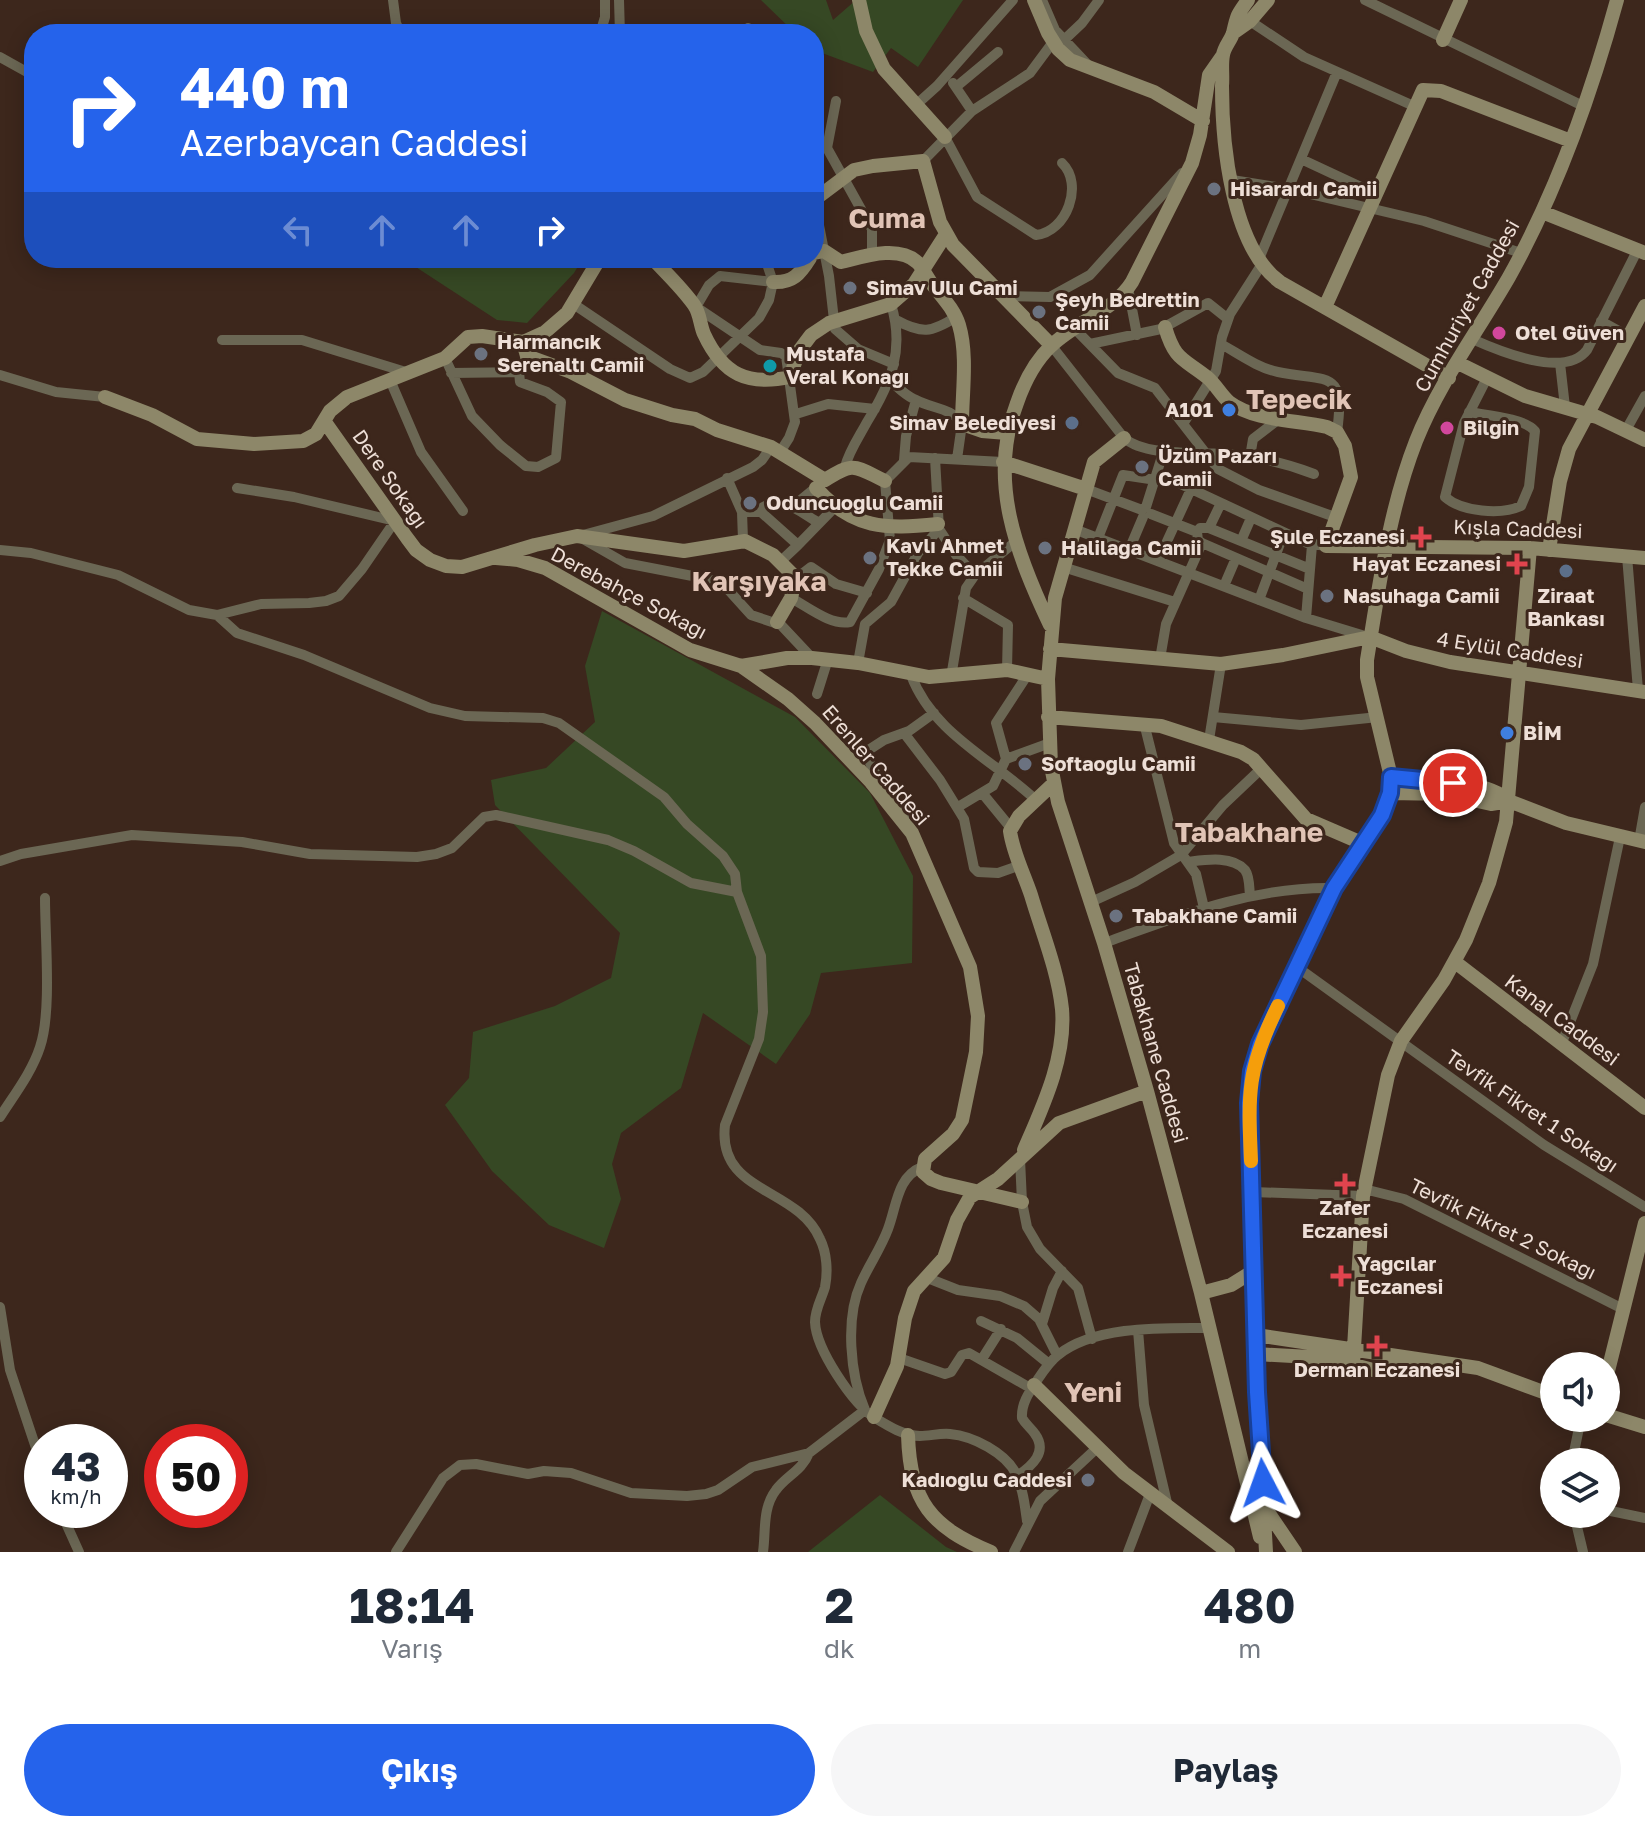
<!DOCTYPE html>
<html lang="tr">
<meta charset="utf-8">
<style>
:root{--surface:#fff;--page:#f6f6f7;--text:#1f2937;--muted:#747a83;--accent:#2563eb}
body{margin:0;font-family:"Golos Text",sans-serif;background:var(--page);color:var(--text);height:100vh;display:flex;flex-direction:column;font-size:30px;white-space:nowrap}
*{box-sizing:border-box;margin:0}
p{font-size:26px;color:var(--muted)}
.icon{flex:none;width:44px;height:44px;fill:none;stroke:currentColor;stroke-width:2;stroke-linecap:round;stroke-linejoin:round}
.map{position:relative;height:1552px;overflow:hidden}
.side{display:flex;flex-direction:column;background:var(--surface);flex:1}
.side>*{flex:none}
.top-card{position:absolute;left:24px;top:24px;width:800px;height:244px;border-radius:32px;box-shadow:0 4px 20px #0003;background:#2563eb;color:#fff;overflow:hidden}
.fabs{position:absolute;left:1540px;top:1352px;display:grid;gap:16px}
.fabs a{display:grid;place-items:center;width:80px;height:80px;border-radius:50%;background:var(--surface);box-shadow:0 4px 20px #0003;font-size:40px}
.speed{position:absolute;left:24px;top:1424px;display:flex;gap:16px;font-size:40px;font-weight:700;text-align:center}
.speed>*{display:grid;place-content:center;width:104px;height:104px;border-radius:50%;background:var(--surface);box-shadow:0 4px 20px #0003;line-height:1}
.speed small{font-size:20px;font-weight:400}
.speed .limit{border:12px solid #d22;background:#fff;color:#111}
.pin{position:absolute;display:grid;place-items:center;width:68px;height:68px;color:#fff;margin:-34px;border:4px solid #fff;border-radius:50%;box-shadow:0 2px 8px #0007}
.me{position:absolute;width:88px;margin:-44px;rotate:356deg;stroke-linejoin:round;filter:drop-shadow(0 0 6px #0008)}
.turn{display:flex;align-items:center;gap:28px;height:168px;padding:0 24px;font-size:36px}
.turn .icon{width:104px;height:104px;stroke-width:2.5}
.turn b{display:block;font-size:56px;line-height:68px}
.lanes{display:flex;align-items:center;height:76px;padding:0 24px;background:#0003;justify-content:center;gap:40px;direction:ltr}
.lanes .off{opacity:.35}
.eta{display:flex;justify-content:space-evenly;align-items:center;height:136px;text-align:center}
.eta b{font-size:48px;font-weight:700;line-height:56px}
.cta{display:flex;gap:16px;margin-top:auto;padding:16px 24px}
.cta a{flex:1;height:92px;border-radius:48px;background:var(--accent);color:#fff;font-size:32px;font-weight:700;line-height:92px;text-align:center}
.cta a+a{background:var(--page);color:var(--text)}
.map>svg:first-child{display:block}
</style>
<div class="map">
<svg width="1645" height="1552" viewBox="0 0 1645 1552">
<rect width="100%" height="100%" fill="#3d271c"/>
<path fill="#364824" d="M 761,0 L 826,0 L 833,20 L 856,0 L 963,0 L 918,67 L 891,48 L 873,72 L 814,50 L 814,34 L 796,34 Z
M 402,258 L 583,258 L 574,273 L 527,323 L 497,320 Z
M 602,611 L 795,717 L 870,793 L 913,876 L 912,963 L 821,973 L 810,1014 L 776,1064 L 703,1013 L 681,1088 L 621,1133 L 612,1164 L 621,1199 L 604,1248 L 549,1225 L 492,1171 L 445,1105 L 469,1078 L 473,1032 L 555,1006 L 611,978 L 620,933 L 495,805 L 491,780 L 546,768 L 595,722 L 585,666 Z
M 880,1495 L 946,1547 L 957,1552 L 808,1552 Z"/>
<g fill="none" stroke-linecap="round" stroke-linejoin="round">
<path stroke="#6b6754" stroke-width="10" d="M 393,0 L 396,23 L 401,34
M 619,0 L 620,34
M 1042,0 L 1055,30 L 1087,64
M 1365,0 L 1583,106
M 1250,21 L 1304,57 L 1416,107
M 748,28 L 753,34
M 600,34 L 605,17 L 605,0
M 720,34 L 721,33
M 1064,40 L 1082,23 L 1099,0
M 0,57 L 34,76
M 814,65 L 815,63
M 953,83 L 972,111
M 956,87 L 998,52
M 836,101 L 827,148 L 872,229 L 872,253
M 917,104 L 937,86 L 1013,0
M 945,137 L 977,197 L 1036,235 C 1067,232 1084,184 1062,163
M 814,138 L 827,148
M 1301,159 L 1376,194
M 923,161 L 972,111 L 1030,73 L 1053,42
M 1232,180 L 1289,189 L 1424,221 L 1521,253
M 814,200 L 829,276 L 835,329 L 858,349 L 894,364
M 1259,259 L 1337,72
M 773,282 L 720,276 L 709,285 L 696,307 L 760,350 L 781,353 L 786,356 L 795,422 L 789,438 L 780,452
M 1128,288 L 1137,335
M 1004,296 L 1050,297 L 1090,275 L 1182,173
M 572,303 L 670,369 L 690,378 L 703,372 L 759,318 L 769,300 L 773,282 L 765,258
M 896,320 C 922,334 931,333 956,317
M 1601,321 L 1628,336
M 1075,329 L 1118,373 L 1155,388 L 1218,469 L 1259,490 L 1335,517
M 1472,339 C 1499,351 1565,379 1587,350 L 1637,251
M 222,340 L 302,340 L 409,373
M 1090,344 L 1161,329 L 1208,303 L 1228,319
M 1221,344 C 1239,354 1258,368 1278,372 C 1327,382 1346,368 1337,432
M 1051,345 L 1124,438 C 1147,458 1204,451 1235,455 C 1263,458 1288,464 1314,474
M 445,358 L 472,416 L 500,445 L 526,466 L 538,467 L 556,458 L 561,402 L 547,392 L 520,382 L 519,372 L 527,356
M 1560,363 L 1565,407
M 451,373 L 519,372
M 0,375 L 56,392 L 105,397
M 889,379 C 897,387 906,396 916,400 C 933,409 951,407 962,424 L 957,459
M 390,380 L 421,452 L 463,511
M 1469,412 C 1485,415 1525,418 1535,431 L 1529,487 L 1521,506 C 1501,515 1462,512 1445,497 L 1464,423 L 1487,378
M 796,414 L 828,404 L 875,409
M 1183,424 L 1216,371 L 1222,337 L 1230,314 L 1262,264
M 1626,430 L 1645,396
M 1250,457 L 1253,439 L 1279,419
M 935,458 L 939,529 L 956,555 L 975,575
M 904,460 L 906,436 L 916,400
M 845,467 C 849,451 859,437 867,422 C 891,383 905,350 891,304
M 727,478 L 742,512 L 743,540
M 1086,489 L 1142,510
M 792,507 L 820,484
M 1146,507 L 1164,450
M 757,511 C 780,493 797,510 819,523
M 742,512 L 761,512 L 798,545 L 835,507
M 1151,514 L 1197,532
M 1209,528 L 1221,503
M 1074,529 L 1306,618 L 1365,636
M 1197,532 L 1198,540 L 1202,543 L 1308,589
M 1197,532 L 1200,528 L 1209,528 L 1310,569
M 583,535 L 653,516 L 753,467 L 762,460 L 771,447
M 1098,538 L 1123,475 L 1156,480 L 1172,480 L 1307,543 L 1326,546
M 583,539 L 625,563 L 708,579 L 723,584 L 751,615 L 781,625 L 812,658
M 1241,541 L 1251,518
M 0,550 L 31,553 L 118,575 L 189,610 L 217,615 L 261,604 L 309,603 L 326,601 L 339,596 L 362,569 L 395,521 L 294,497 L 237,488
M 1129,550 L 1143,517
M 1627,556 L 1638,690
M 781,561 L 798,545
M 1158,561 L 1191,489
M 1063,567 L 1175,602
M 794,580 L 811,567 L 836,584 L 867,593
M 1224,586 L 1236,558
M 791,598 C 808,607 831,626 850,622 L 879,569 L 890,540 L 885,481 L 909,457 L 1003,462
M 963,598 L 1008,625 L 1007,670
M 1259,600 L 1284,533
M 217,615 L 237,633 L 304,655 L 430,708 L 465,716 L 543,718 L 559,723 L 664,797 L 687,824 L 723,856 L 735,874 L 737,892 L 761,956 L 763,1012 L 759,1039 L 725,1125 C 717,1194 797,1186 820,1239 C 827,1253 828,1272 825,1287 C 822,1298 815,1309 815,1322 C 816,1349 852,1403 875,1418 C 888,1426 904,1436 920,1436 C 930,1436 940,1433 950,1434 C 973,1436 1006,1453 1016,1474 C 1023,1489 1025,1506 1027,1521
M 1306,618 L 1312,545
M 1160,659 L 1166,624 L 1202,543
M 858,663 L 865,624 L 891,602 L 918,553 L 939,529
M 911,675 C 933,734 994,760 1037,801
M 951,677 L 966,588 L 975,575 L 1015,542
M 817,694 L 828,659
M 1213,717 L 1301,725 L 1378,717
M 1144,723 L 1174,843 L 1196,874 L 1204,908
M 904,733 L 940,780 L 964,819 L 974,868 L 978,872 L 998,873 L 1021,865
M 1209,740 L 1221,664
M 1006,759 L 996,723 L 1028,674
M 983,794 L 1010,827
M 958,807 L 993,786 L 1006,759 L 1050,743
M 904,817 C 895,798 867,769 867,751 L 884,740 L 909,731 L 934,713
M 1639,841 L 1645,807
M 0,861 L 21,854 L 132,835 L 242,842 L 310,854 L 417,857 L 436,854 L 452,848 L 484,817 L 496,815 L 608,840 L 634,851 L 691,883 L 737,892
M 1188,862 C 1204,860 1232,855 1245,870 C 1250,877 1249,888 1250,896
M 1091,902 L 1135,882 L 1181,855 L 1223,805 L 1262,768
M 1104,943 C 1179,916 1254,886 1334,888
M 1297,967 L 1544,1145 L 1645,1207
M 1561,1045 L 1593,964 L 1620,837
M 0,1117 C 14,1095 32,1072 40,1047 C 52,1012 45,938 45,898
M 1020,1159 L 1022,1202 L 1027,1227 L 1040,1249 L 1078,1288 L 1092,1339
M 1364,1189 L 1404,1199 L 1623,1309
M 1253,1192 L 1363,1196
M 925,1277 L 958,1290 L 1000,1296 L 1024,1306 L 1039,1319 L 1057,1355
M 0,1307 L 10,1370 L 42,1466
M 981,1321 L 1017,1338 L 1049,1364
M 1042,1324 L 1053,1288 L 1062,1271
M 1138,1330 L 1144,1405 L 1168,1507
M 899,1358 L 945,1374 L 951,1372 L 962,1355 L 969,1353 L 1032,1389
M 982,1359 L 1001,1329
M 1572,1462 L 1581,1418
M 1017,1476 C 1032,1466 1048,1452 1035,1434 C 1031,1428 1026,1425 1022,1418 C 1021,1403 1030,1391 1038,1379 C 1044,1370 1050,1361 1058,1355 C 1095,1325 1165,1328 1210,1328
M 60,1510 L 79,1552
M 1606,1510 L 1645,1518
M 1574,1514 L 1583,1552
M 396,1552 L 443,1478 L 460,1465 L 476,1464 L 528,1474 L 544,1471 L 571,1473 L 631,1493 L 687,1496 L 706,1494 L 718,1490 L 752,1467 L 809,1453 L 865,1410 C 850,1375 845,1318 861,1283 C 869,1265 881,1248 888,1229 C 897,1205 897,1177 922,1167
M 763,1552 C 766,1532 762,1508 776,1490 C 786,1476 802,1471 809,1453
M 1014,1552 L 1040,1501 L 1097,1448
M 1128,1552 L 1150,1494"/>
<path stroke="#8d8769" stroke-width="14" d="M 859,0 L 866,31 L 884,69 L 945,137
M 1034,0 L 1048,33 L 1058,49 L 1070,60 L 1154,92 L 1203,121
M 1248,0 C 1237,15 1237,15 1233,33 C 1231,40 1224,47 1223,55 C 1221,64 1223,76 1222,86 C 1222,142 1231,246 1280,282 L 1449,378
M 1233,33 L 1250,21 L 1268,0
M 1443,40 L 1461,0
M 814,200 L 854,170 L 873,166 L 923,161 L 940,222 L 953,245 L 1051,345
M 1542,212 L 1645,253
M 814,253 L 824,251 L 841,262 C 862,257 899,244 918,263 C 923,269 927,277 932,284 C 942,297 954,309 959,325 C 968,355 962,393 962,424 L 982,431 L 1007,433
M 652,258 C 666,273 682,288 694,305 C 700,313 700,325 704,334 C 723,375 748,386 790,377 L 799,351 L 811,335 L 829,323 L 891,304 L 914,284 L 946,234
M 773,282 C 793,283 800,274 810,258
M 1325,307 L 1423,90 L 1441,91 L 1571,141
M 1165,327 C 1175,361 1183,358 1208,378 C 1216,385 1221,395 1229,402 C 1254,421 1297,420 1327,427 L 1337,432 L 1345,446 L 1351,477 L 1326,546 L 1530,548 L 1645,558
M 523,342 L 527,356 L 571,372 L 625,400 L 672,415 L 695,419 L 717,430 L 771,447 L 825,480 C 855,461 854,466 885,481
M 1458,363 L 1525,396 L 1597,417 L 1645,440
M 105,397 L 152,415 L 197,439 L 254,444 L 303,441 L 316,434 L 330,411 L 347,397 L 445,358 L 468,337 L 482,336 L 523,342 L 545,332 L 567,313 L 600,258
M 325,422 L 407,538 L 416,550 L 430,560 L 446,566 L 462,567 L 535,545 L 577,536 L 684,551 L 745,541 L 773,555 L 793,575 L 794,585 L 791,598 L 777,622
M 1124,438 L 1094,462 L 1055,598 L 1048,679 L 1051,766 L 1058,802 L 1104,943 L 1147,1091 L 1201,1293 L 1260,1537
M 1003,462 L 1086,489
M 816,488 C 854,530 885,529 938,524
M 1549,550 L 1560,481 L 1569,449 L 1645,306
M 496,558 L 518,560 L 545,568 L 690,650 L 741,666 L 788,699 L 815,723 L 871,782 L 912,833 L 970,967 L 978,1016 L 976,1052 L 962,1120 L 953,1134 L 925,1159 L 923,1172 L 931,1179 L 941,1183 L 1022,1202
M 1050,625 C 1017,555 987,480 1017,403 C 1024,383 1035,361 1051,346 C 1075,322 1114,311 1132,282 L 1192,163 L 1200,135 L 1209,75 L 1223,55
M 1370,637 L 1406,651 L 1450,662 L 1645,692
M 1050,649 L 1221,664 L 1283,655 L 1370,637
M 741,666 L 787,658 L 812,658 L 858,663 L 929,677 L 1007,670 L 1048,679
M 1048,717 L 1161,726 L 1241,752 L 1253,759 L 1306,819 L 1364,844
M 1391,777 C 1422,779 1487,779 1509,801 L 1566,823 L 1645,842
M 1390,793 L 1446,794 L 1491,804 L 1509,801
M 1455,962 L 1645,1108
M 1024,1150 C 1043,1106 1066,1058 1062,1009 C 1058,971 1042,932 1031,895 C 1024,874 1013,853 1010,831 L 1019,816 L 1054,783
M 1201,1293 L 1231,1285 L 1255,1270
M 1256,1335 L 1478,1368 L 1554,1396
M 1256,1354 L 1328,1358 L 1373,1370 L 1390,1369 L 1416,1361
M 1353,1365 L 1363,1196 L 1388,1075 L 1401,1041 L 1444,980 L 1466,940 L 1489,883 L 1506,822 L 1530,548
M 1606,1379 L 1645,1223
M 1034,1385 L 1124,1473 L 1228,1552
M 1606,1415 L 1645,1427
M 874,1417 L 897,1366 L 905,1318 L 914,1291 L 944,1258 L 957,1220 L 970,1197 L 998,1179 L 1059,1123 L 1147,1091
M 908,1435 C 910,1502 931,1527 991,1552
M 1264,1506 L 1295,1552
M 1266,1552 L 1257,1392 L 1249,1103 L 1252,1071 L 1268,1026 L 1334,888 L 1387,804 L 1391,777 L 1367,677 L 1367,660 C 1379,587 1389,510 1416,441 C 1439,383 1478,331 1509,277 C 1557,191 1591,95 1617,0"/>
</g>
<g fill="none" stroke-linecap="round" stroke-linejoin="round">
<g stroke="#184099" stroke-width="20">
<path id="route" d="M 1263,1483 L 1257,1392 L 1249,1103 L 1252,1071 L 1260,1044 L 1334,888 L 1382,815 L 1390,793 L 1391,777 L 1453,783"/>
</g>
<use href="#route" stroke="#2563eb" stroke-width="14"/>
<path stroke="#f59e0b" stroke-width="14" d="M 1251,1161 C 1248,1092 1247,1069 1278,1006"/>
</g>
<g fill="#6b7280" stroke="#3d271c" stroke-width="3">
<circle cx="1214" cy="189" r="8"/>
<circle cx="850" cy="288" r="8"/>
<circle cx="1039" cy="312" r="8"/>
<circle cx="481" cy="354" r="8"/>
<circle cx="1142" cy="467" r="8"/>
<circle cx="750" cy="503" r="8"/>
<circle cx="1045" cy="548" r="8"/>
<circle cx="870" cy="558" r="8"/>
<circle cx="1327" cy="596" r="8"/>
<circle cx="1025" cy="764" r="8"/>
<circle cx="1116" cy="916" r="8"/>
<circle cx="1088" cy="1480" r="8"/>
</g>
<g fill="#d1479c" stroke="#3d271c" stroke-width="3">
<circle cx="1499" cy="333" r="8"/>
<circle cx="1447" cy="428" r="8"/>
</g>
<circle fill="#0f9aa8" stroke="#3d271c" stroke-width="3" cx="770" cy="366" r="8"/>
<g fill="#3f7fe0" stroke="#3d271c" stroke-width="3">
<circle cx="1229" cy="410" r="8"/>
<circle cx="1507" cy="733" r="8"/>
</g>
<g fill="#5c6f8a" stroke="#3d271c" stroke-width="3">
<circle cx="1072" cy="423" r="8"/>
<circle cx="1566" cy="571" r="8"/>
</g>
<g fill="#e0444e" stroke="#3d271c" stroke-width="3">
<path d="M1417 525h8v8h8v8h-8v8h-8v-8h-8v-8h8z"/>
<path d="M1513 552h8v8h8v8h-8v8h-8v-8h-8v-8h8z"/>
<path d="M1341 1172h8v8h8v8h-8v8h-8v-8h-8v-8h8z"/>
<path d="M1337 1264h8v8h8v8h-8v8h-8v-8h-8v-8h8z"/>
<path d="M1373 1334h8v8h8v8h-8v8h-8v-8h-8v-8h8z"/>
</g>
<g text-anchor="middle" stroke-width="6" stroke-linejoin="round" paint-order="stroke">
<g font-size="20" font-weight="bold" fill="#eedfd7" stroke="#3d271c" text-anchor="start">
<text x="1230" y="196">Hisarardı Camii</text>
<text x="866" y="295">Simav Ulu Cami</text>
<text x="1055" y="307">Şeyh Bedrettin<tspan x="1055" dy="23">Camii</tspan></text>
<text x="1515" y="340">Otel Güven</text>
<text x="497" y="349">Harmancık<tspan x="497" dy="23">Serenaltı Camii</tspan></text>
<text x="786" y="361">Mustafa<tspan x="786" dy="23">Veral Konağı</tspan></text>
<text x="1213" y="417" text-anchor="end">A101</text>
<text x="1056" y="430" text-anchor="end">Simav Belediyesi</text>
<text x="1463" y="435">Bilgin</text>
<text x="1158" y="463">Üzüm Pazarı<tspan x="1158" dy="23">Camii</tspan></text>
<text x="766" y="510">Oduncuoğlu Camii</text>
<text x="1405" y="544" text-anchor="end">Şule Eczanesi</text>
<text x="886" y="553">Kavlı Ahmet<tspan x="886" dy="23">Tekke Camii</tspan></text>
<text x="1061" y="555">Halilağa Camii</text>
<text x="1501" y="571" text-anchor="end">Hayat Eczanesi</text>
<text x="1343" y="603">Nasuhağa Camii</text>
<text x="1566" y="603" text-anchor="middle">Ziraat<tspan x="1566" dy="23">Bankası</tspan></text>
<text x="1523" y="740">BİM</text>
<text x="1041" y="771">Softaoğlu Camii</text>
<text x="1132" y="923">Tabakhane Camii</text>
<text x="1345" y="1215" text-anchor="middle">Zafer<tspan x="1345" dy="23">Eczanesi</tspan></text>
<text x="1357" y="1271">Yağcılar<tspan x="1357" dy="23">Eczanesi</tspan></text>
<text x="1377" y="1377" text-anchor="middle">Derman Eczanesi</text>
<text x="1072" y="1487" text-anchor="end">Kadıoğlu Caddesi</text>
</g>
<g font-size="20" fill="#eedfd7" stroke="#3d271c">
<text transform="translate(1467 306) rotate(-61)" y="7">Cumhuriyet Caddesi</text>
<text transform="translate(390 479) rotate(55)" y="7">Dere Sokağı</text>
<text transform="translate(1518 529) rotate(2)" y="7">Kışla Caddesi</text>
<text transform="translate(629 593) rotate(28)" y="7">Derebahçe Sokağı</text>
<text transform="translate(1510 650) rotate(9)" y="7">4 Eylül Caddesi</text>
<text transform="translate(876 765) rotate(49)" y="7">Erenler Caddesi</text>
<text transform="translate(1562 1020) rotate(37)" y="7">Kanal Caddesi</text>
<text transform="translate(1156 1053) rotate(74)" y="7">Tabakhane Caddesi</text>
<text transform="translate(1532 1111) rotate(34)" y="7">Tevfik Fikret 1 Sokağı</text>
<text transform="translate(1503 1229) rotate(26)" y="7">Tevfik Fikret 2 Sokağı</text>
</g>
<g font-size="28" font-weight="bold" fill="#e1c4b6" stroke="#3d271c">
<text x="887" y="228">Cuma</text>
<text x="1299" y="409">Tepecik</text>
<text x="759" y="591">Karşıyaka</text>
<text x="1249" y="842">Tabakhane</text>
<text x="1093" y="1402">Yeni</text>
</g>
</g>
</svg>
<div class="fabs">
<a><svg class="icon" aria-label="sound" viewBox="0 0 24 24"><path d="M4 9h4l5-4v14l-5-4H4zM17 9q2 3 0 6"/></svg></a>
<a><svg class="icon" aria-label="layers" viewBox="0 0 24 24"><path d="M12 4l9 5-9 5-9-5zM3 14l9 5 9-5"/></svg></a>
</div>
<div class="speed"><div>43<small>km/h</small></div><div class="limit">50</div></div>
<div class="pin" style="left:1453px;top:783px;background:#d93025"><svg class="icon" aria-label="arrive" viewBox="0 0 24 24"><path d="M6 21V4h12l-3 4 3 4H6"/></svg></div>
<svg class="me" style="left:1263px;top:1483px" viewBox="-20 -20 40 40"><path d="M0-17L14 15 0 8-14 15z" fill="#2563eb" stroke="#fff" stroke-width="4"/></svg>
<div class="top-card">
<div class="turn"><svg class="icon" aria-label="right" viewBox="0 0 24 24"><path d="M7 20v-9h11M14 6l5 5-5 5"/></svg><div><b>440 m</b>Azerbaycan Caddesi</div></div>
<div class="lanes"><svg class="icon off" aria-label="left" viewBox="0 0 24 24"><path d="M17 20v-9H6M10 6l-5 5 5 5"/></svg><svg class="icon off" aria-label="ahead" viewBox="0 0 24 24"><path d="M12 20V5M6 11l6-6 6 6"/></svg><svg class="icon off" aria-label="ahead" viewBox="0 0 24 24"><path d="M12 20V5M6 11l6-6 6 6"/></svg><svg class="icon" aria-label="right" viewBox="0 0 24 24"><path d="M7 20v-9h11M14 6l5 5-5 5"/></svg></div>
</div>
</div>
<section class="side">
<div class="eta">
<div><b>18:14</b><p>Varış</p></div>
<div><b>2</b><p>dk</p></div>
<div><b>480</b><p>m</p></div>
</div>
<div class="cta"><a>Çıkış</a><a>Paylaş</a></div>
</section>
